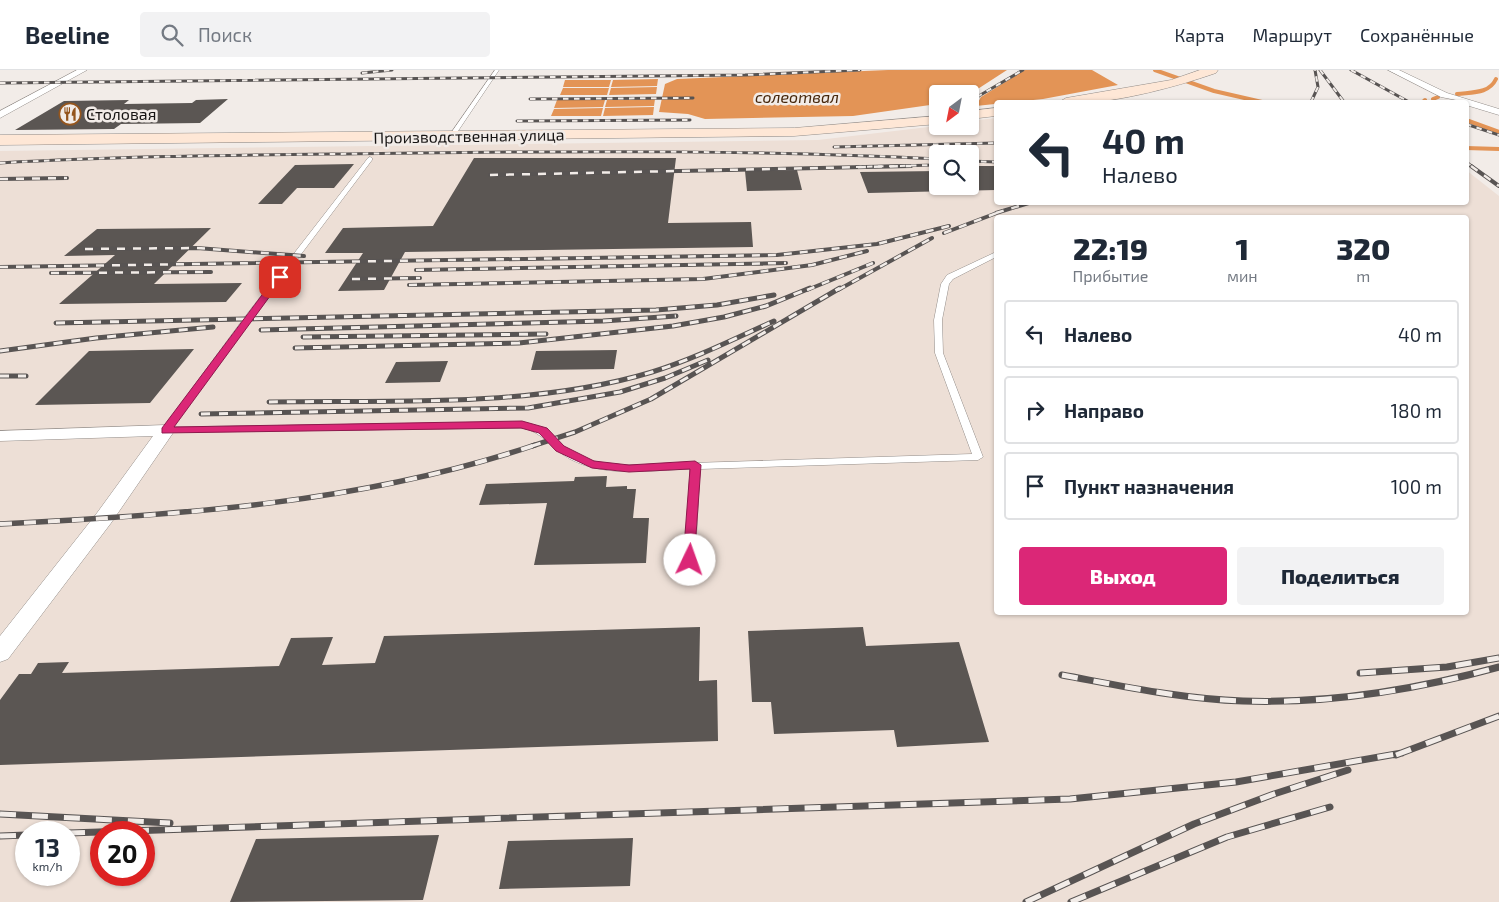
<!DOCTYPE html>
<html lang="ru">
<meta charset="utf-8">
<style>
:root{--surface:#fff;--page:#f2f2f3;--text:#1f2937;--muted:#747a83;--line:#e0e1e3;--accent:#db2777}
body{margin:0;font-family:"Exo 2",sans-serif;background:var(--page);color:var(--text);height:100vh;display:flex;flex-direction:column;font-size:19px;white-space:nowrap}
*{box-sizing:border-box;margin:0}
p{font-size:16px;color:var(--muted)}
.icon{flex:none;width:28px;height:28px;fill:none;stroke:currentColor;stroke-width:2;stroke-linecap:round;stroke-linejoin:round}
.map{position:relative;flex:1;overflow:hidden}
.side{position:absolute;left:994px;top:145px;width:475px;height:400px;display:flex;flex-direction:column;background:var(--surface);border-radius:5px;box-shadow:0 1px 4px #0004}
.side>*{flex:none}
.banner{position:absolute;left:994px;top:30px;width:475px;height:105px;border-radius:5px;box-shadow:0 1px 4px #0004;background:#fff;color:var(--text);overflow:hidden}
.needle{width:32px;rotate:212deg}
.controls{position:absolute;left:929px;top:15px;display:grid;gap:10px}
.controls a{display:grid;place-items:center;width:50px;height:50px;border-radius:5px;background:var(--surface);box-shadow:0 1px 4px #0004;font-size:25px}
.speed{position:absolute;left:15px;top:751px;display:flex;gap:10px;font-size:25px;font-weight:700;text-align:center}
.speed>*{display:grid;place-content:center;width:65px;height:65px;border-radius:50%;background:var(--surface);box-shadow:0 1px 4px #0004;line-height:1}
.speed small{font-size:12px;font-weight:400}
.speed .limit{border:8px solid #d22;background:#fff;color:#111}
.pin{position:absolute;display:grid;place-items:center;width:42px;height:42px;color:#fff;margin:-21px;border-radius:10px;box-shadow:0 2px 8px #0006}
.me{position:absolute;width:55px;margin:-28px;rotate:3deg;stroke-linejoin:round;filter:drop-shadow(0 0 4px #0008)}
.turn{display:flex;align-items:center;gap:18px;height:105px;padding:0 25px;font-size:22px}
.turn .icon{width:65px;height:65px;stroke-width:2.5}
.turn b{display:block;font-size:35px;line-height:42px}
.eta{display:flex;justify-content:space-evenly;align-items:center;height:85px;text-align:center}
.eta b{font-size:30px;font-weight:800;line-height:35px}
.cta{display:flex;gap:10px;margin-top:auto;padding:10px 25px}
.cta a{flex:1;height:58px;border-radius:5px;background:var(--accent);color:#fff;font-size:20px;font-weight:800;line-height:58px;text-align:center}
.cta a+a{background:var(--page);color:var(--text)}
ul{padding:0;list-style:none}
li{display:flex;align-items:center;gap:15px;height:68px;margin:0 10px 8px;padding:0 15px;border:2px solid var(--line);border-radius:5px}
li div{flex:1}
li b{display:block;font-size:19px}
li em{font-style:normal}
header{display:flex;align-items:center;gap:30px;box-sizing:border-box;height:70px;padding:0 25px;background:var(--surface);border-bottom:1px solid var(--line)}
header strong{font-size:24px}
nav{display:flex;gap:28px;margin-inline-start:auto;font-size:18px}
.search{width:350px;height:45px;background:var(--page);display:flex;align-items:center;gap:12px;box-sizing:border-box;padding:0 18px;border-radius:5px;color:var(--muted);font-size:19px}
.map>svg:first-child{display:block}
</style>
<header>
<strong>Beeline</strong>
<div class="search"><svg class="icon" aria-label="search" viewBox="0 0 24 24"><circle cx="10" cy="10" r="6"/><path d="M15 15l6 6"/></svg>Поиск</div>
<nav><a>Карта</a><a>Маршрут</a><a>Сохранённые</a></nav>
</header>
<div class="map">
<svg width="1499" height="832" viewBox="0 0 1499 832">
<rect width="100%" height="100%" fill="#f2ece8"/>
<path fill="#eddfd6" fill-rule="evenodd" d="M 996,48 L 996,132 L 1466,132 L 1466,100 L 1499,126 L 1499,832 L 0,832 L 0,81 L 818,70 L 937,56 L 970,56 L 970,51 ZM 938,84 L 970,84 L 970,116 L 938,116 ZM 996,148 L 1466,148 L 1466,542 L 996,542 ZM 26,762 L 69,762 L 69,805 L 26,805 ZM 101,762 L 144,762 L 144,805 L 101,805 Z"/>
<path fill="#e39456" d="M 888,0 L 1007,0 L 970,24 L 938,24 L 937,34 L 853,46 L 705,49 L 688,44 L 659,42 L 665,14 L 677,9 Z
M 1025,0 L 1092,0 L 1118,15 L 1043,29 L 976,36 L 981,27 Z
M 658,9 L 657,16 L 611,17 L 613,10 Z
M 565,10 L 611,10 L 609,17 L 563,17 Z
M 657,17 L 656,24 L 609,25 L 611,18 Z
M 563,18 L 609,18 L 607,25 L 560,25 Z
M 655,29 L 654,36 L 605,37 L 607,30 Z
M 557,30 L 605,30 L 603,37 L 554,38 Z
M 654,37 L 653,45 L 603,46 L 605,38 Z
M 603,38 L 601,46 L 551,46 L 554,39 Z"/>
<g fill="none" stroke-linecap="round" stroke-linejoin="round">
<path stroke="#e39456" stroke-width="4" d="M 1155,0 L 1214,21 L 1262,32
M 1457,24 C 1472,22 1489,24 1496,9
M 1433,29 L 1438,27
M 1423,32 L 1425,30
M 1466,50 L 1499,62
M 1466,78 L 1499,79"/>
</g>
<path fill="#5b5653" d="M 228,29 L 200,53 L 121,54 L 114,59 L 15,60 L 64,31 L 129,30 L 124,34 L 192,33 L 196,30 Z
M 474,88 L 676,88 L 668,153 L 751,152 L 753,177 L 405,182 L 384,220 L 338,221 L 363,183 L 325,183 L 343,158 L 433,156 Z
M 354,94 L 334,118 L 297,118 L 282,134 L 258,134 L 295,95 Z
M 970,96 L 996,96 L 996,120 L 868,123 L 860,102 L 938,101 L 938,116 L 970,116 Z
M 797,100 L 802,120 L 747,121 L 745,101 Z
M 211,158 L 154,214 L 242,213 L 226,232 L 59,234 L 115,185 L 64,186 L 97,159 Z
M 194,279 L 150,333 L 35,335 L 89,281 Z
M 617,280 L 614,299 L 531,300 L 536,281 Z
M 448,291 L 440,312 L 385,313 L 396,292 Z
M 607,406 L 606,417 L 627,416 L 627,419 L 636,419 L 633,448 L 649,448 L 646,493 L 534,495 L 547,433 L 479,435 L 486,414 L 574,411 L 575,407 Z
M 700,557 L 699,611 L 717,610 L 718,671 L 0,695 L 0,630 L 19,604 L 31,604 L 38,593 L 69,592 L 62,603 L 279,596 L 291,568 L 333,567 L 322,595 L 375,593 L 384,566 Z
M 863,557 L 866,576 L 959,572 L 989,672 L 897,677 L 894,660 L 774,664 L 771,632 L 752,632 L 748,561 Z
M 439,765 L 423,830 L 230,832 L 256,769 Z
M 633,768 L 630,816 L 499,819 L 508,771 Z"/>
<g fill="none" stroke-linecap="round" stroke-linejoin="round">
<g stroke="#938d89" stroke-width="1">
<path id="lane" d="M 495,0 L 499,0 L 454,67 L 450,67 L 449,66 Z
M 370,87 L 372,88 L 372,90 L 250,252 L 173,357 L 522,352 C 548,357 551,369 572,382 C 589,393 609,394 629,395 L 972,384 L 935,283 L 934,250 L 941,214 L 947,205 L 996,182 L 996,187 L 953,209 L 949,214 L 942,250 L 943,283 L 983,387 L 978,390 L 700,399 L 695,490 L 694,493 L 686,493 L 685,490 L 690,399 C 651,400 606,408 570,389 C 553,380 542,361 522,358 L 163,362 L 161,360 L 163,358 L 244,248 L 368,88 Z"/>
</g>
<g stroke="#938d89" stroke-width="1">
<path id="street" d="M 77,0 L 87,0 L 0,48 L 0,41 Z
M 1388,0 L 1399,0 L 1447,23 L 1499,39 L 1499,45 L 1466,35 L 1466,32 L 1441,27 Z
M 166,355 L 172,356 L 175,360 L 111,453 L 8,589 L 0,592 L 0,566 L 97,443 L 153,366 L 0,371 L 0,361 Z"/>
</g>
<g stroke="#938d89" stroke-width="1">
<path id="secondary" d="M 1200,0 L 1218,0 L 1216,3 C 1176,17 1100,38 1059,32 L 1066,28 L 1171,10 Z
M 996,38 L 996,46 L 970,49 L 970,41 Z
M 938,46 L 938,54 L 794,66 L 0,75 L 0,65 L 794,58 Z"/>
</g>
<use href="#lane" fill="#fff" fill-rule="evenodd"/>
<use href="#street" fill="#fff" fill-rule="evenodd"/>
<use href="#secondary" fill="#fee7d6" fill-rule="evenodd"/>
<g stroke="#585453" stroke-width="3">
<path id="rail-far4" d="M 1320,0 L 1344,32
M 1351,0 L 1409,32
M 362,3 L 392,0
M 0,13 L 745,5 L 860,0
M 977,27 L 1023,0
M 530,29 L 693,28
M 1311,32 L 1318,17 L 1315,0
M 517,51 L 690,50
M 1466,54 L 1499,65
M 834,77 L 996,73
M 970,91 L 996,92
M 1466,92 L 1473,97
M 0,93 C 138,85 276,85 415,83 C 589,81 764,80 938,89
M 856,97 L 935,95"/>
</g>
<g stroke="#585453" stroke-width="4">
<path id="rail-far3" d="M 1471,96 L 1499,116
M 490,105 L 911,96
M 0,109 L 67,108
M 996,143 L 1032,132
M 944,163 L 1002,141
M 85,179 L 197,178 L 304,186
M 0,197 L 777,185 L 877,174 L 949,156
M 416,200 L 786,193
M 51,203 L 211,202
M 352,209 L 420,208
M 409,215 L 703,209 L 812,195 L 867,181
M 807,220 L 873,193
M 838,220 L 932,168"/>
</g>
<g stroke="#585453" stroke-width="5">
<path id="rail-far2" d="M 56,253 L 656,240 L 717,235 L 774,225
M 261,260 L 603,251 L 676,246
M 303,267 L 546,264
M 295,278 L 519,273 L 673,256 L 724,247 L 766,236 L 810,218
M 0,281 L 96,268 L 213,257
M 0,306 L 26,306
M 269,332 C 392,330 533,338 652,302 C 694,289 734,269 774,251
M 201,344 L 528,338 L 620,322 L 665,308 L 708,290
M 532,376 L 575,362 L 651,329 L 840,218"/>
</g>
<g stroke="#585453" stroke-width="5.5">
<path id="rail-far1" d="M 0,454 C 181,445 363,433 535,375"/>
</g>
<g stroke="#585453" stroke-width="7">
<path id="rail" d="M 1360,603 L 1447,597 L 1499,588
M 1062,605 C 1122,616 1182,629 1243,631 C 1330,634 1415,620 1499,597
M 1396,685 L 1499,646
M 0,744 L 170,753
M 69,763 L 1070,729 L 1236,712 L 1402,683
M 0,766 L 26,765
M 1026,832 L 1194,754 L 1274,724 L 1348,700
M 1071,832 L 1227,767 L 1330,737"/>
</g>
<use href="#rail-far4" stroke="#f2ece8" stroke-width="2" stroke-dasharray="5.5" stroke-linecap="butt"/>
<use href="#rail-far3" stroke="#f2ece8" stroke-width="2.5" stroke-dasharray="8" stroke-linecap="butt"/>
<use href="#rail-far2" stroke="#f2ece8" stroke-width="3" stroke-dasharray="9" stroke-linecap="butt"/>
<use href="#rail-far1" stroke="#f2ece8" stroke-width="4" stroke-dasharray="12" stroke-linecap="butt"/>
<use href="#rail" stroke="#f2ece8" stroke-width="5" stroke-dasharray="16" stroke-linecap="butt"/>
</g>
<path fill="#db2777" stroke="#8e194d" d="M 280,204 L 284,207 L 174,357 L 522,351 L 547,358 L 564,376 L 594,391 L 629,395 L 695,391 L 701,395 L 694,493 L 685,493 L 683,490 L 690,399 L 629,402 L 592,398 L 556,381 L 539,363 L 521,358 L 162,363 L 162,358 L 277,205 Z"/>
<defs>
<g id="restaurant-ring" transform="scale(1.125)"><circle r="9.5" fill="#f2ece8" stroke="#94551d" stroke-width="1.5"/><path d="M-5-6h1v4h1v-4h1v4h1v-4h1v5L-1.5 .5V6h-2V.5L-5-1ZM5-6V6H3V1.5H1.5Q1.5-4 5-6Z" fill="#94551d"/></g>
</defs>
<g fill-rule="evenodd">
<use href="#restaurant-ring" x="70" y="44"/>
</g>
<g text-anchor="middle" stroke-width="5" stroke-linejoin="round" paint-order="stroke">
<g font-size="16" font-style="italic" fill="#45260b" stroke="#f2ece8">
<text x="797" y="33">солеотвал</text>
</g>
<g font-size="16" fill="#161413" stroke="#f2ece8" text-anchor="start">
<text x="86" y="50">Cтоловая</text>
</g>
<g font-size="16" fill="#161413" stroke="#f2ece8">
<text transform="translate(469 66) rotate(-1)" y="6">Производственная улица</text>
</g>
</g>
</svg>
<div class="controls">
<a><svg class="needle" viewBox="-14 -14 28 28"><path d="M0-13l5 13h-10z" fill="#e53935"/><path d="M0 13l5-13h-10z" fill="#747a83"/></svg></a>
<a><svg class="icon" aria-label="search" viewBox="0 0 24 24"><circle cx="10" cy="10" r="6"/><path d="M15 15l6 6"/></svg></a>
</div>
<div class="speed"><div>13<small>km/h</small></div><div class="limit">20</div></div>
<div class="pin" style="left:280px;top:207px;background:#d93025"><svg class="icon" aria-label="arrive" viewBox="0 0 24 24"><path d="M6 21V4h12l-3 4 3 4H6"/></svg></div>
<svg class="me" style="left:690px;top:490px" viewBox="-20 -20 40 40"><circle r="19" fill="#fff"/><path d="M0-13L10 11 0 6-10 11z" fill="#db2777"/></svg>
<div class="banner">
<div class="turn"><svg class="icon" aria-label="left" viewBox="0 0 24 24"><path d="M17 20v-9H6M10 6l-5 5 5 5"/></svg><div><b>40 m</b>Налево</div></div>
</div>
<section class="side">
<div class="eta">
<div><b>22:19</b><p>Прибытие</p></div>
<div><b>1</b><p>мин</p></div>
<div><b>320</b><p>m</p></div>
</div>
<ul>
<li><svg class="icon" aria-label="left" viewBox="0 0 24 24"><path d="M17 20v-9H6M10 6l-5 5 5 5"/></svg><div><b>Налево</b></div><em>40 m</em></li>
<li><svg class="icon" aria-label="right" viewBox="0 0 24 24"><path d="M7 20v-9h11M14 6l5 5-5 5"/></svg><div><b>Направо</b></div><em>180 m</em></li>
<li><svg class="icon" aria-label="arrive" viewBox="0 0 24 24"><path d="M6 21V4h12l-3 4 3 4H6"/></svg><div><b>Пункт назначения</b></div><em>100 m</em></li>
</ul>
<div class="cta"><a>Выход</a><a>Поделиться</a></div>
</section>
</div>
